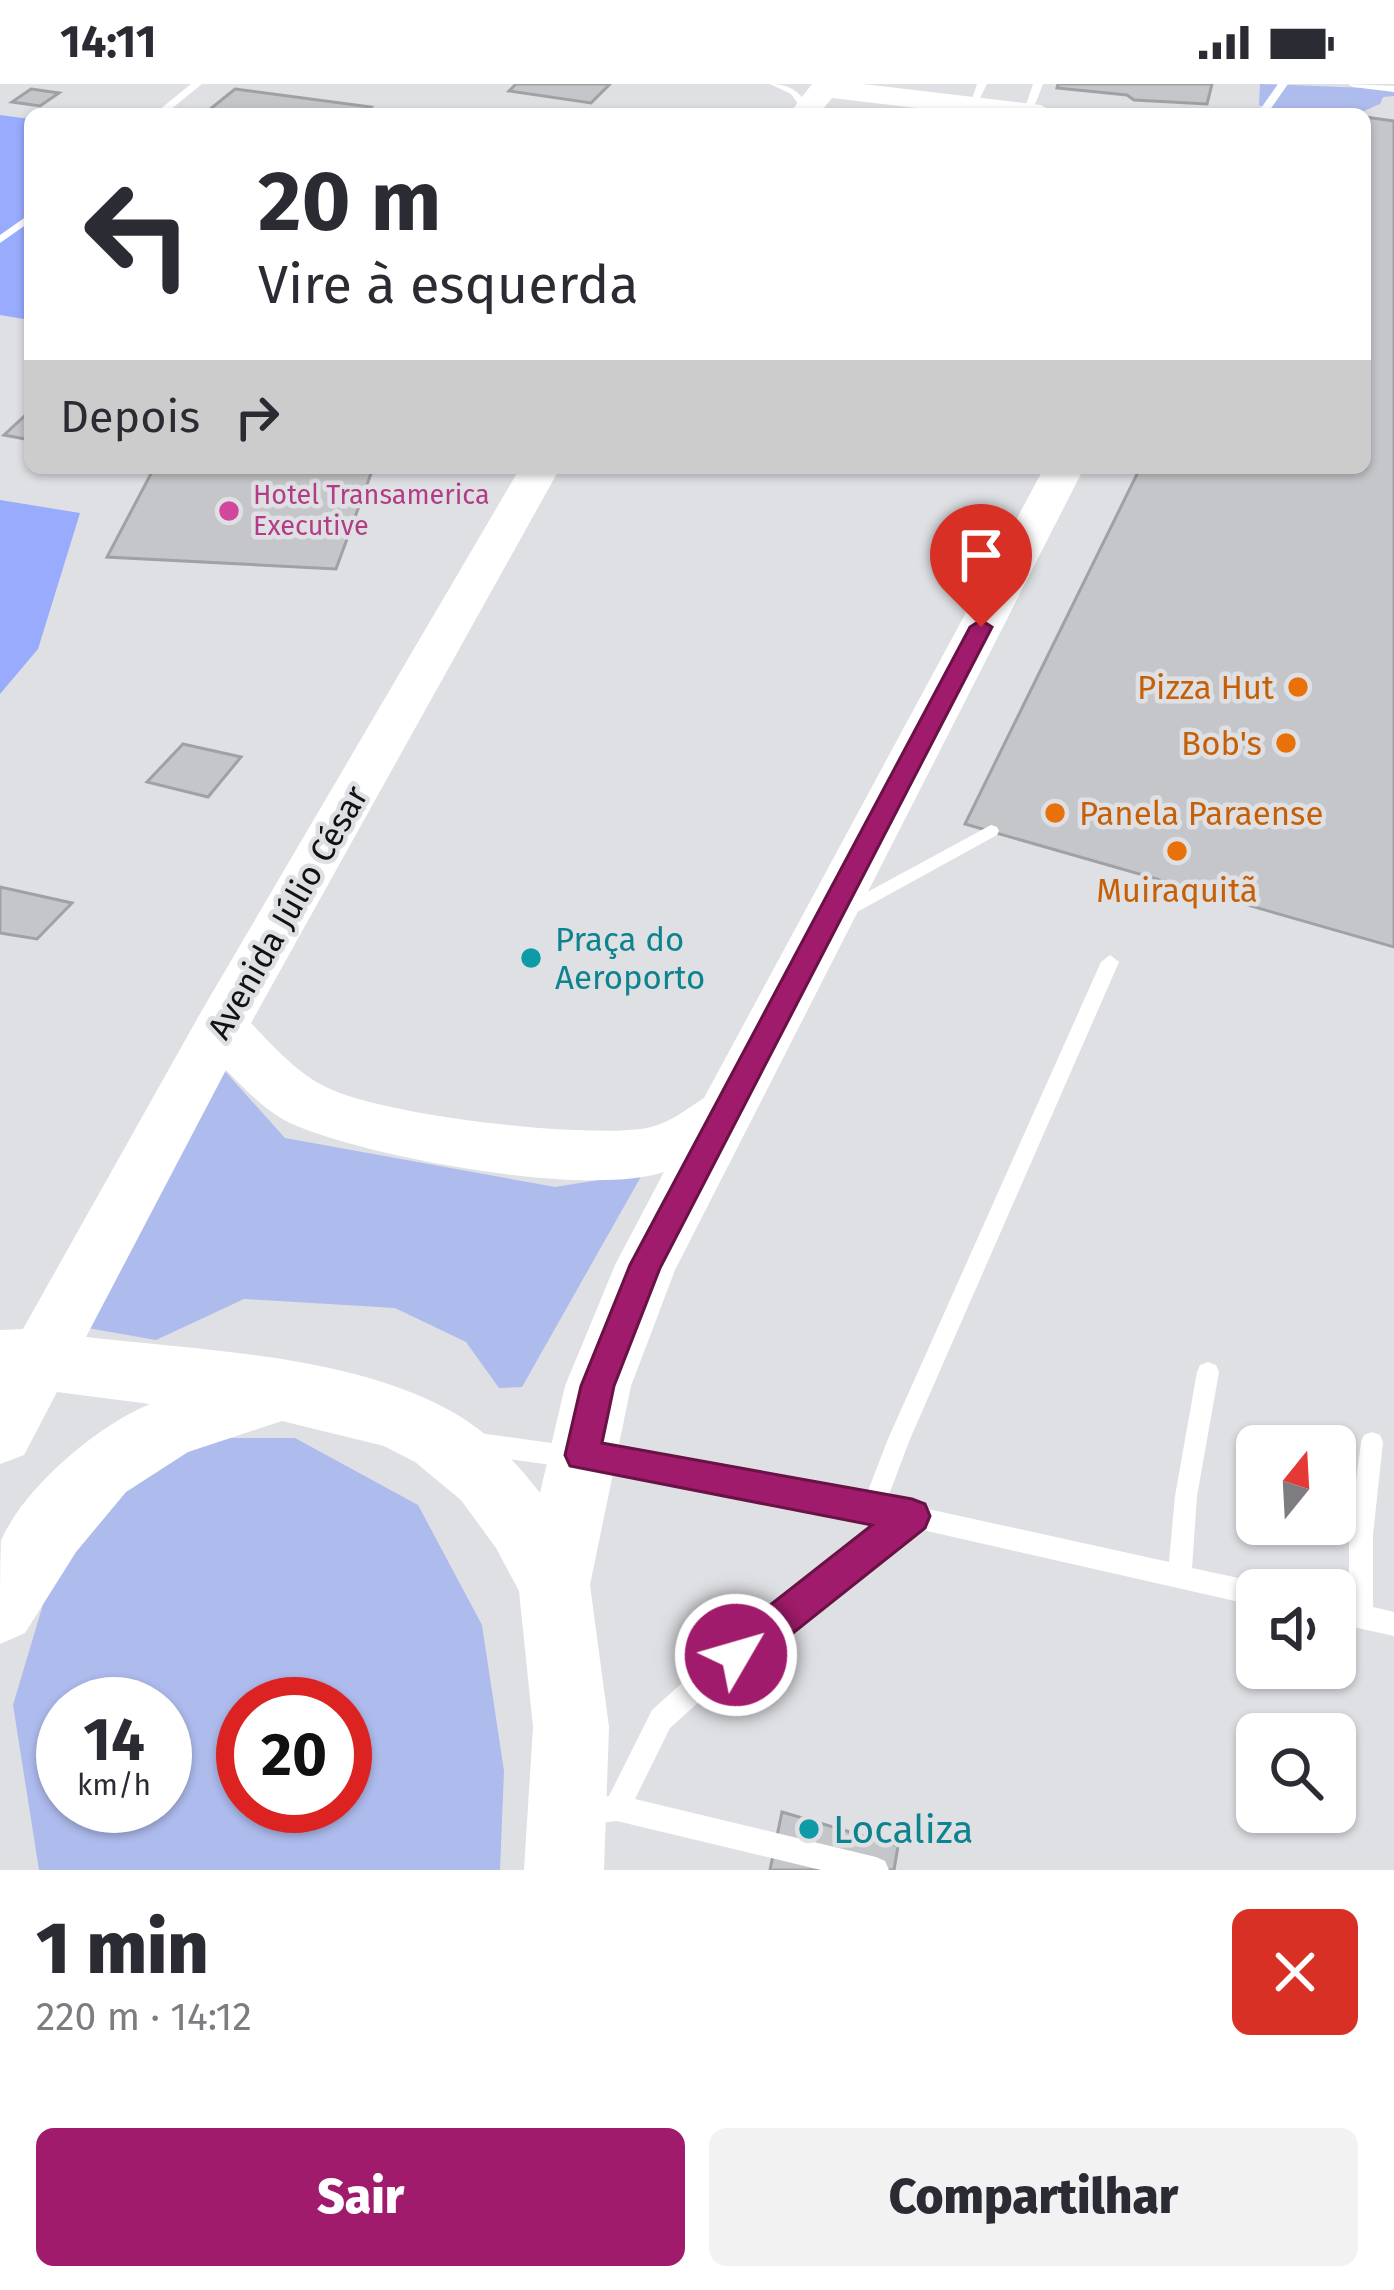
<!DOCTYPE html>
<html lang="pt">
<meta charset="utf-8">
<style>
:root{--surface:#fff;--page:#f2f2f3;--text:#2b2b33;--muted:#7c7c81;--accent:#a01b6b}
body{margin:0;font-family:"Fira Sans",sans-serif;background:var(--page);color:var(--text);height:100vh;display:flex;flex-direction:column;font-size:45px;white-space:nowrap}
*{box-sizing:border-box;margin:0}
p{font-size:39px;color:var(--muted)}
.icon{flex:none;width:66px;height:66px;fill:none;stroke:currentColor;stroke-width:2;stroke-linecap:round;stroke-linejoin:round}
.map{position:relative;height:1786px;overflow:hidden}
.side{display:flex;flex-direction:column;background:var(--surface);flex:1}
.side>*{flex:none}
.banner{position:absolute;left:24px;top:24px;width:1347px;height:366px;border-radius:18px;box-shadow:0 3px 9px #0004;background:#fff;color:var(--text);overflow:hidden}
.needle{width:78px;rotate:18deg}
.fabs{position:absolute;left:1236px;top:1341px;display:grid;gap:24px}
.fabs a{display:grid;place-items:center;width:120px;height:120px;border-radius:18px;background:var(--surface);box-shadow:0 3px 9px #0004;font-size:60px}
.speed{position:absolute;left:36px;top:1593px;display:flex;gap:24px;font-size:60px;font-weight:700;text-align:center}
.speed>*{display:grid;place-content:center;width:156px;height:156px;border-radius:50%;background:var(--surface);box-shadow:0 3px 9px #0004;line-height:1}
.speed small{font-size:30px;font-weight:400}
.speed .limit{border:18px solid #d22;background:#fff;color:#111}
.pin{position:absolute;display:grid;place-items:center;width:102px;height:102px;color:#fff;margin:-123px -51px;border-radius:50% 50% 50% 0;rotate:-45deg;box-shadow:0 0 12px #0007}
.pin .icon{rotate:45deg}
.me{position:absolute;width:132px;margin:-66px;rotate:52deg;stroke-linejoin:round;filter:drop-shadow(0 0 9px #0008)}
.turn{display:flex;align-items:center;gap:42px;height:252px;padding:0 36px;font-size:54px}
.turn .icon{width:156px;height:156px;stroke-width:2.5}
.turn b{display:block;font-size:84px;line-height:102px}
.then{display:flex;align-items:center;height:114px;padding:0 36px;background:#0003;gap:24px;font-size:45px}
.round{display:grid;place-items:center;flex:none;width:126px;height:126px;border-radius:18px;background:var(--page)}
.overview{display:flex;align-items:center;justify-content:space-between;height:204px;padding:0 36px}
h1{font-size:72px;font-weight:800;line-height:90px}
.cta{display:flex;gap:24px;margin-top:auto;padding:24px 36px}
.cta a{flex:1;height:138px;border-radius:18px;background:var(--accent);color:#fff;font-size:48px;font-weight:800;line-height:138px;text-align:center}
.cta a+a{background:var(--page);color:var(--text)}
.status{display:flex;justify-content:space-between;align-items:center;height:84px;padding:0 60px;background:var(--surface);direction:ltr}
.status svg{height:33px;fill:currentColor}
.map>svg:first-child{display:block}
</style>
<div class="status"><b>14:11</b><svg viewBox="0 0 49 12"><path d="M0 12V9h3v3zM5 12V6h3v6zM10 12V3h3v9zM15 12V0h3v12zM26 1h20v11H26zM47 4h2v5h-2z"/></svg></div>
<div class="map">
<svg width="1394" height="1786" viewBox="0 0 1394 1786">
<rect width="100%" height="100%" fill="#dfe0e4"/>
<path fill="#aebbed" fill-rule="evenodd" d="M 1260,0 L 1394,5 L 1394,12 L 1383,13 L 1380,20 C 1372,23 1362,29 1353,30 C 1332,33 1275,30 1259,21 Z
M 224,986 L 285,1054 L 555,1103 L 643,1089 L 522,1303 L 499,1304 L 466,1258 L 395,1224 L 244,1215 L 156,1256 L 82,1243 Z
M 230,1354 L 295,1354 L 418,1421 L 482,1541 L 504,1687 L 500,1786 L 39,1786 L 13,1621 L 47,1507 L 89,1434 L 147,1378 ZM 63,1620 L 165,1620 L 165,1722 L 63,1722 ZM 243,1620 L 345,1620 L 345,1722 L 243,1722 Z"/>
<path fill="#98abfd" d="M 0,31 L 30,35 L 30,236 L 0,231 Z
M 0,416 L 80,429 L 38,565 L 0,610 Z"/>
<path fill="#c5c6c9" stroke="#a0a1a4" stroke-width="3" d="M 516,0 L 610,0 L 591,19 L 509,7 Z
M 1058,0 L 1212,0 L 1207,20 L 1134,16 L 1127,11 L 1057,4 Z
M 31,5 L 59,9 L 40,22 L 12,18 Z
M 235,5 L 371,23 L 363,30 L 204,30 Z
M 1365,33 L 1394,37 L 1394,863 L 965,740 L 1140,384 L 1365,384 Z
M 30,327 L 30,356 L 4,351 Z
M 154,384 L 373,384 L 336,485 L 107,473 Z
M 183,660 L 241,673 L 208,713 L 147,698 Z
M 0,803 L 72,819 L 37,855 L 0,849 Z
M 782,1728 L 898,1762 L 894,1786 L 770,1786 Z"/>
<g fill="none" stroke-linecap="round" stroke-linejoin="round">
<path fill="#fff" fill-rule="evenodd" d="M 191,0 L 202,0 L 165,30 L 154,30 Z
M 770,0 C 792,0 800,9 812,26 L 804,28 L 791,10 Z
M 977,0 L 987,0 L 975,24 L 969,24 Z
M 1033,0 L 1043,0 L 1032,28 L 1023,30 Z
M 1278,0 L 1288,0 L 1267,30 L 1257,30 Z
M 1348,0 L 1394,2 L 1394,8 L 1353,3 Z
M 30,130 L 30,138 L 0,159 L 0,151 Z
M 991,741 L 997,743 L 999,747 L 997,751 L 848,833 L 836,833 L 833,829 L 836,825 Z
M 1110,871 L 1119,878 L 910,1355 L 887,1416 L 1169,1478 L 1175,1412 L 1197,1288 L 1200,1281 L 1208,1278 L 1216,1281 L 1219,1288 L 1197,1412 L 1192,1484 L 1257,1498 L 1265,1502 L 1267,1506 L 1257,1506 L 1257,1522 L 914,1444 L 710,1608 L 670,1644 L 635,1715 L 876,1773 L 885,1777 L 889,1786 L 821,1786 L 617,1737 L 584,1741 L 575,1737 L 571,1728 L 575,1719 L 609,1712 L 652,1626 L 692,1590 L 886,1438 L 675,1398 L 479,1371 L 471,1367 L 468,1360 L 471,1353 L 479,1349 L 675,1376 L 866,1412 L 888,1355 L 1101,878 Z
M 1372,1348 L 1380,1351 L 1383,1358 L 1373,1451 L 1373,1523 L 1394,1528 L 1394,1552 L 1335,1539 L 1335,1515 L 1349,1518 L 1349,1451 L 1361,1358 L 1364,1351 Z"/>
<path fill="#fff" fill-rule="evenodd" d="M 812,0 L 863,0 L 1041,21 L 1056,30 L 967,30 L 832,14 L 819,30 L 789,30 Z
M 520,384 L 560,384 L 251,939 C 274,963 298,990 328,1004 C 387,1032 584,1055 647,1044 C 668,1040 687,1025 704,1014 L 1044,384 L 1084,384 L 675,1186 L 631,1302 L 590,1501 L 609,1643 L 604,1786 L 524,1786 L 533,1643 L 519,1507 L 496,1464 L 461,1416 L 415,1378 L 384,1362 L 282,1337 L 188,1368 L 126,1408 L 76,1468 L 25,1549 L 0,1560 C 0,1535 0,1478 1,1457 C 23,1404 98,1341 150,1320 L 57,1308 L 24,1371 L 0,1380 L 0,1246 L 23,1245 L 201,928 ZM 226,986 C 245,1005 265,1027 290,1039 C 366,1073 585,1114 664,1088 L 615,1181 L 565,1302 L 540,1409 C 517,1380 493,1353 461,1333 C 358,1270 204,1267 86,1253 Z"/>
</g>
<path fill="#a01b6b" stroke="#681246" stroke-width="3" d="M 981,536 L 992,543 L 660,1184 L 614,1302 L 602,1359 L 912,1415 L 925,1420 L 930,1432 L 925,1444 L 749,1584 L 736,1589 L 723,1584 L 717,1571 L 723,1558 L 872,1441 L 570,1382 L 565,1371 L 581,1302 L 630,1181 L 970,543 Z"/>
<circle fill="#d1479c" stroke="#dfe0e4" stroke-width="4.5" cx="229" cy="427" r="12"/>
<g fill="#e8710a" stroke="#dfe0e4" stroke-width="4.5">
<circle cx="1298" cy="603" r="12"/>
<circle cx="1286" cy="659" r="12"/>
<circle cx="1055" cy="729" r="12"/>
<circle cx="1177" cy="767" r="12"/>
</g>
<g fill="#0f9aa8" stroke="#dfe0e4" stroke-width="4.5">
<circle cx="531" cy="874" r="12"/>
<circle cx="809" cy="1745" r="12"/>
</g>
<g text-anchor="middle" stroke-width="9" stroke-linejoin="round" paint-order="stroke">
<g font-size="27" fill="#b23c85" stroke="#dfe0e4" text-anchor="start">
<text x="253" y="420">Hotel Transamerica<tspan x="253" dy="31">Executive</tspan></text>
</g>
<g font-size="33" fill="#c56008" stroke="#dfe0e4" text-anchor="end">
<text x="1274" y="615">Pizza Hut</text>
<text x="1262" y="671">Bob's</text>
<text x="1079" y="741" text-anchor="start">Panela Paraense</text>
<text x="1177" y="818" text-anchor="middle">Muiraquitã</text>
</g>
<g font-size="33" fill="#111213" stroke="#dfe0e4">
<text transform="translate(287 828) rotate(-60)" y="12">Avenida Júlio César</text>
</g>
<g font-size="33" fill="#0d838f" stroke="#dfe0e4" text-anchor="start">
<text x="555" y="867">Praça do<tspan x="555" dy="38">Aeroporto</tspan></text>
</g>
<g font-size="39" fill="#0d838f" stroke="#dfe0e4" text-anchor="start">
<text x="833" y="1759">Localiza</text>
</g>
</g>
</svg>
<div class="fabs">
<a><svg class="needle" viewBox="-14 -14 28 28"><path d="M0-13l5 13h-10z" fill="#e53935"/><path d="M0 13l5-13h-10z" fill="#7c7c81"/></svg></a>
<a><svg class="icon" aria-label="sound" viewBox="0 0 24 24"><path d="M4 9h4l5-4v14l-5-4H4zM17 9q2 3 0 6"/></svg></a>
<a><svg class="icon" aria-label="search" viewBox="0 0 24 24"><circle cx="10" cy="10" r="6"/><path d="M15 15l6 6"/></svg></a>
</div>
<div class="speed"><div>14<small>km/h</small></div><div class="limit">20</div></div>
<div class="pin" style="left:981px;top:543px;background:#d93025"><svg class="icon" aria-label="arrive" viewBox="0 0 24 24"><path d="M6 21V4h12l-3 4 3 4H6"/></svg></div>
<svg class="me" style="left:736px;top:1571px" viewBox="-20 -20 40 40"><circle r="17" fill="#a01b6b" stroke="#fff" stroke-width="3"/><path d="M0-11L8 9 0 5-8 9z" fill="#fff"/></svg>
<div class="banner">
<div class="turn"><svg class="icon" aria-label="left" viewBox="0 0 24 24"><path d="M17 20v-9H6M10 6l-5 5 5 5"/></svg><div><b>20 m</b>Vire à esquerda</div></div>
<div class="then">Depois<svg class="icon" aria-label="right" viewBox="0 0 24 24"><path d="M7 20v-9h11M14 6l5 5-5 5"/></svg></div>
</div>
</div>
<section class="side">
<div class="overview"><div><h1>1 min</h1><p>220 m · 14:12</p></div><a class="round" style="background:#d93025;color:#fff"><svg class="icon" aria-label="close" viewBox="0 0 24 24"><path d="M6 6l12 12M18 6L6 18"/></svg></a></div>
<div class="cta"><a>Sair</a><a>Compartilhar</a></div>
</section>
